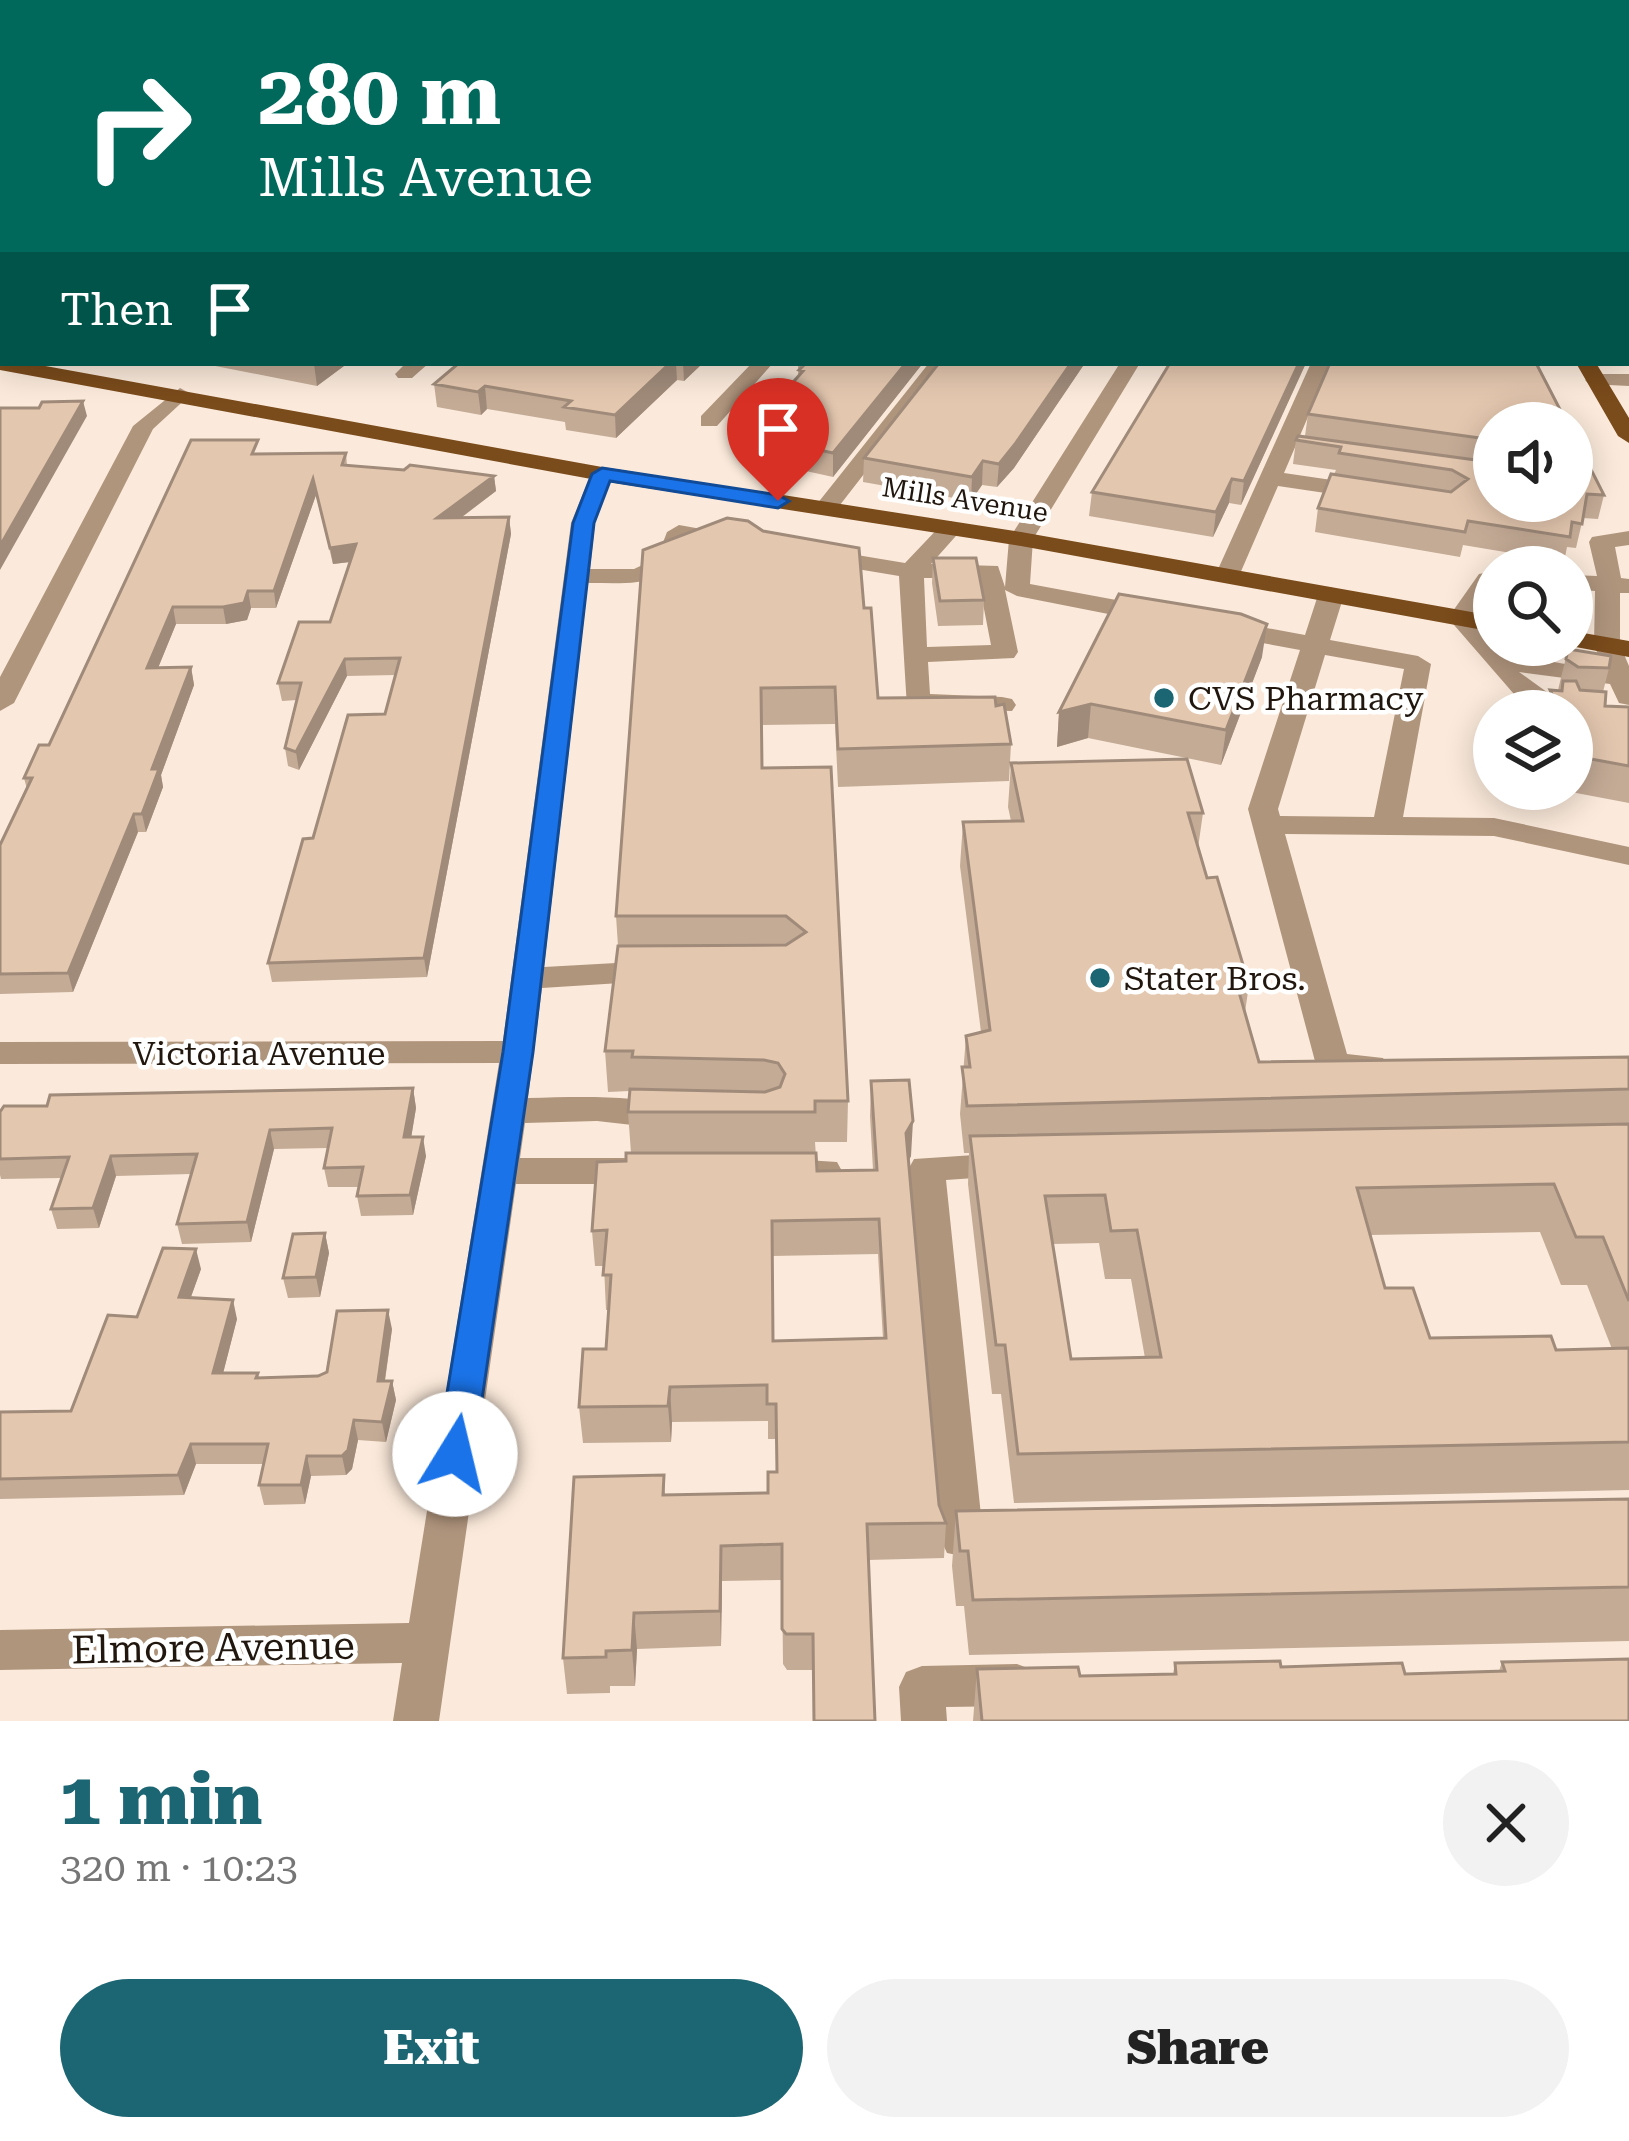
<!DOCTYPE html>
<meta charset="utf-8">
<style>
:root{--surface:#fff;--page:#f2f2f2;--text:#222;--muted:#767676;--accent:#1c6572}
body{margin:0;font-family:"Roboto Serif",serif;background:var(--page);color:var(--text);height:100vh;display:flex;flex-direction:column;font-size:45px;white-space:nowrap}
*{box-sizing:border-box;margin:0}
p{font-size:39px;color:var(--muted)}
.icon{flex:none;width:66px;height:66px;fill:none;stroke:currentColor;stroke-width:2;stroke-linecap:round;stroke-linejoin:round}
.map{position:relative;height:1721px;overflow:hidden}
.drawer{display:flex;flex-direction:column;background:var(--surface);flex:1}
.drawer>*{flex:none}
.top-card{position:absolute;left:0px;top:0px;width:1629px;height:366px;box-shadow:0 6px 30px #0003;background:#00695c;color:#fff;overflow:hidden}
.buttons{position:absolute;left:1473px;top:402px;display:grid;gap:24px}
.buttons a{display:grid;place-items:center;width:120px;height:120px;border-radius:50%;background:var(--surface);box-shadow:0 6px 30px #0003;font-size:60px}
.pin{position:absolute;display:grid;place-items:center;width:102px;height:102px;color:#fff;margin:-123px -51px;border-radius:50% 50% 50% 0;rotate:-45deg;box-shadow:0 0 12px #0007}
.pin .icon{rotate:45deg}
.me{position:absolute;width:132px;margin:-66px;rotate:9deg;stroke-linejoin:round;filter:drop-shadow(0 0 9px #0008)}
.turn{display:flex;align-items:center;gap:42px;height:252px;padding:0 60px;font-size:54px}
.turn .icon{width:156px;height:156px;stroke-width:2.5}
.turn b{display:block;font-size:84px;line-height:102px}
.then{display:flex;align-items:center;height:114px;padding:0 60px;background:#0003;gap:24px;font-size:45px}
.round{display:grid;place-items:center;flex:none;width:126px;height:126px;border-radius:63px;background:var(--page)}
.summary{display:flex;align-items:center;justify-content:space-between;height:204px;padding:0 60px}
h1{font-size:72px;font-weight:800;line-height:90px;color:var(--accent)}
.cta{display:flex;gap:24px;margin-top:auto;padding:24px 60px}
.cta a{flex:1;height:138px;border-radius:72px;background:var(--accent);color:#fff;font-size:48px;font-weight:800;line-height:138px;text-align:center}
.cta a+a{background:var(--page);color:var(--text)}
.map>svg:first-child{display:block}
</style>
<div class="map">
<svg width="1629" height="1721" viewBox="0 0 1629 1721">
<rect width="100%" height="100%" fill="#fbeadb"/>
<path fill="#f9c69a" d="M 0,0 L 457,0 L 3,3 L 3,68 Z"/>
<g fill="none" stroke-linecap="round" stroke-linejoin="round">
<path stroke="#a09285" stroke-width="4.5" stroke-dasharray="3 4.5" stroke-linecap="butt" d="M 15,0 L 32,2"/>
<path fill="#b0957d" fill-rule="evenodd" d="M 465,0 L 479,0 L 464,3 Z
M 406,363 L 429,363 L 412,378 L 398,378 L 395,374 Z
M 752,363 L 773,363 L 717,426 L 701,426 L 701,416 Z
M 929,363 L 950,363 L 833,514 L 817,514 L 817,504 Z
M 1120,363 L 1140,363 L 1033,539 L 1030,584 L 1154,607 L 1167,615 L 1154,623 L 1017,596 L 1005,590 L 1018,652 L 1014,658 L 928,662 L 930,694 L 1002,697 L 1012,699 L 1016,705 L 1012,711 L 907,708 L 899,576 L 821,563 L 809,556 L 821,549 L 905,563 L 943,523 L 951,521 L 963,528 L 931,564 L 998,566 L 1005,587 L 1009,539 ZM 924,578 L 978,578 L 991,645 L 927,647 Z
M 1311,363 L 1331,363 L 1284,473 L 1366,485 L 1378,492 L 1366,499 L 1278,486 L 1239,576 L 1227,583 L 1218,581 L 1215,576 Z
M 1596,374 L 1629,374 L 1629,386 L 1589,384 L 1585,380 Z
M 180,388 L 191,394 L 153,429 L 14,703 L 0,711 L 0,677 L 133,426 Z
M 602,467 L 613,474 L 595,523 L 590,569 L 634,569 L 657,558 L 667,532 L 679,525 L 735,535 L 739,540 L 727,547 L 688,541 C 669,589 633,583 588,583 L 544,967 L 652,961 L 668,971 L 652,981 L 542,988 L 528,1098 C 578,1097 632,1094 680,1108 L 685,1117 L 680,1126 L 668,1129 L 597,1121 L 525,1123 L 520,1158 L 637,1158 L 650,1162 L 655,1171 L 650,1180 L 637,1184 L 516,1184 L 439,1721 L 393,1721 L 402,1663 L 0,1670 L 0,1630 L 409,1623 L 499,1063 L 0,1064 L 0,1042 L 503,1041 L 571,523 L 591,474 Z
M 1629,531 L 1629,545 L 1615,547 L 1621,578 L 1629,579 L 1629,593 L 1620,593 L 1620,645 L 1629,666 L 1629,705 L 1619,703 L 1610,684 L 1519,672 L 1573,711 L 1536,711 L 1520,701 L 1448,618 L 1479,574 L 1494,571 L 1494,588 L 1474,618 L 1503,653 L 1605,671 L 1594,645 L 1595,591 L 1572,589 L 1572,575 L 1597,576 L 1589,542 L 1592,537 Z
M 1331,587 L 1344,595 L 1330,640 L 1418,656 L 1431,664 L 1403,817 L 1494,818 L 1629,847 L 1629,865 L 1494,836 L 1285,834 L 1347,1054 L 1383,1058 L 1388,1066 L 1383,1074 C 1364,1080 1340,1079 1321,1073 L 1316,1065 L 1248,809 L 1300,650 L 1224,636 L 1211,628 L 1224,620 L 1305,635 L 1318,595 ZM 1325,655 L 1404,669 L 1374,817 L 1280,816 L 1278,809 Z
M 1005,1153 L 1018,1157 L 1023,1166 L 1018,1175 L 946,1180 L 982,1525 L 993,1540 L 987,1553 L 972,1558 L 947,1553 L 941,1540 L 909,1168 L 914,1159 Z
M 775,1158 L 837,1162 L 842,1171 L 837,1180 L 824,1184 L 762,1180 L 757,1171 L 762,1162 Z
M 1017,1664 L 1033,1670 L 1040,1685 L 1033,1700 L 1017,1706 L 946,1707 L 947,1721 L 901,1721 L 899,1687 L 906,1672 L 922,1666 Z"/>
<path fill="#7a4b1b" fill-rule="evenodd" d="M 1341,0 L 1356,0 L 1358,3 L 1343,3 Z
M 0,358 L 3,363 L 29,363 L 602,467 L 1021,532 L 1494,616 L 1494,632 L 1021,546 L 602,481 L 0,370 Z
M 1576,363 L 1596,363 L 1629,418 L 1629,443 L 1618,436 Z
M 1572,631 L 1629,641 L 1629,657 L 1565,645 L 1572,645 Z"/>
</g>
<path fill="#c4ab96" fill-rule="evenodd" d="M 1403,0 L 1629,0 L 1629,145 L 1626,144 L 1626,3 L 1413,3 L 1402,2 Z
M 1626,203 L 1629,203 L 1629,307 L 1626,302 Z
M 200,363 L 348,363 L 317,386 Z
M 459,363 L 703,363 L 684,381 L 677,380 L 616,438 L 566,430 L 565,422 L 487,409 L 481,415 L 437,407 L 434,384 Z
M 923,363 L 833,477 L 748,458 L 747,434 L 798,377 L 798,364 Z
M 939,363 L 1085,363 L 1014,468 L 997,487 L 982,485 L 971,501 L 863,482 L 864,458 Z
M 1306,363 L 1241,505 L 1229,503 L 1213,537 L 1089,516 L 1092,492 Z
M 1308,414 L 1494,423 L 1494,464 L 1488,464 L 1494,501 L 1572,432 L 1604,495 L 1598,519 L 1583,518 L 1576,548 L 1567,547 L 1564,562 L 1463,545 L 1460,557 L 1315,532 L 1318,508 L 1336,470 L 1293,464 L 1296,440 L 1305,436 Z
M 346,453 L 347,465 L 494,476 L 496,491 L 461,518 L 509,517 L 511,534 L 427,977 L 272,982 L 268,963 L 313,838 L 385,714 L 396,675 L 347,676 L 299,770 L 288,766 L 285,748 L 297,700 L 282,701 L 278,683 L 330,622 L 350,562 L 333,564 L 316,495 L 276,608 L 251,608 L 247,620 L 226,624 L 176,624 L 158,668 L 191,667 L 194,685 L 161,775 L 163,787 L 146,832 L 138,832 L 73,992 L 0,994 L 0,845 L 27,789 L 24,778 L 260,454 Z
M 643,550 L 864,608 L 878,698 L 996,706 L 1011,744 L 1009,781 L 838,787 L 835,724 L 762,725 L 762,768 L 831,767 L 848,1101 L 847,1142 L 815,1142 L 817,1171 L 873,1170 L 870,1116 L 871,1081 L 911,1156 L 908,1162 L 939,1505 L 946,1523 L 944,1558 L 868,1560 L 813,1670 L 787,1670 L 783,1664 L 782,1580 L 722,1581 L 721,1646 L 637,1649 L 635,1686 L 610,1686 L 610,1693 L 567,1694 L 563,1658 L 664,1475 L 665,1495 L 768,1493 L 777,1472 L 777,1439 L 768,1439 L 768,1421 L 672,1422 L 671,1442 L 583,1443 L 579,1407 L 606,1349 L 609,1310 L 606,1310 L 604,1266 L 595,1266 L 592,1231 L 631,1153 L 628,1112 L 630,1091 L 608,1092 L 605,1051 L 618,946 L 616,916 ZM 878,1254 L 883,1339 L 773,1341 L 772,1256 Z
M 933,558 L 984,600 L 983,625 L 938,626 L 932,583 Z
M 1568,649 L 1609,668 L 1603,692 L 1605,706 L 1629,707 L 1629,803 L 1571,792 L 1569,789 L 1572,789 L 1572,711 L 1504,711 L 1507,699 L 1548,698 L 1550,690 L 1558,690 Z
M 1262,657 L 1221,765 L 1088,738 L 1057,747 L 1059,712 Z
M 1011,763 L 1203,813 L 1198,848 L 1207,878 L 1249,985 L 1245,1012 L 1259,1062 L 1629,1057 L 1629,1490 L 1014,1503 L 1001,1394 L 992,1394 L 968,1184 L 969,1153 L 964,1153 L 960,1114 L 966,1036 L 981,1032 L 960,866 L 963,822 L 1011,821 L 1008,807 ZM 1540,1232 L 1561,1285 L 1587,1285 L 1612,1349 L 1556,1350 L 1430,1338 L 1385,1288 L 1370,1235 ZM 1099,1243 L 1105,1279 L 1131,1279 L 1145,1358 L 1071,1359 L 1053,1244 Z
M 413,1088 L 416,1108 L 411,1137 L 426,1156 L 413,1215 L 361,1216 L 357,1196 L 359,1187 L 328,1187 L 324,1168 L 328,1148 L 274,1149 L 251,1242 L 182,1244 L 177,1224 L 191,1174 L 116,1176 L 99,1228 L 57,1229 L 51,1209 L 62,1178 L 1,1179 L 0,1175 L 0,1112 L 47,1106 Z
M 325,1233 L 329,1253 L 320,1297 L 288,1298 L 283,1278 Z
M 201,1269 L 191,1297 L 237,1319 L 223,1373 L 258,1373 L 259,1378 L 318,1376 L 392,1329 L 385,1381 L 392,1381 L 396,1400 L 386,1442 L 358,1440 L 352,1469 L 346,1475 L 311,1476 L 305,1504 L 264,1505 L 259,1485 L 264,1464 L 196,1464 L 184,1495 L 0,1499 L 0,1412 L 71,1411 L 137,1317 Z
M 1629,1499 L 1629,1641 L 969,1655 L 964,1606 L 956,1606 L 952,1566 L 956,1511 Z
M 1502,1662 L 1629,1721 L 973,1721 L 977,1669 L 1080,1676 L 1173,1674 L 1175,1663 L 1281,1667 L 1405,1674 L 1499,1671 Z"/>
<path fill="#a08b7a" d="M 348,363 L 317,386 L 314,364 Z
M 670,363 L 676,363 L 677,380 L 616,438 L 615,415 Z
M 683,363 L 703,363 L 684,381 Z
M 906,363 L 923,363 L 833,477 L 833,453 Z
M 1071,363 L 1085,363 L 1014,468 L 997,487 L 999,464 Z
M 1299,363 L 1306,363 L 1241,505 L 1244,481 Z
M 485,386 L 487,409 L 481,415 L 478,392 Z
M 83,401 L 87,416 L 0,570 L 0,546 Z
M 983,461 L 982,485 L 971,501 L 972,477 Z
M 494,476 L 496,491 L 439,534 L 437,518 Z
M 313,479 L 316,495 L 276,608 L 274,591 Z
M 1232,479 L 1229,503 L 1213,537 L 1216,512 Z
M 509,517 L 511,534 L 427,977 L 424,958 Z
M 356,544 L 358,561 L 333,564 L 330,548 Z
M 248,591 L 251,608 L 247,620 L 226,624 L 223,607 Z
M 173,607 L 176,624 L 151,685 L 147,668 Z
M 1267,624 L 1262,657 L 1221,765 L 1226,730 Z
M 345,659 L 347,676 L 299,770 L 296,752 Z
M 191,667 L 194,685 L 161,775 L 163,787 L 146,832 L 142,814 L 152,769 Z
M 1091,704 L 1088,738 L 1057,747 L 1059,712 Z
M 134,814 L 138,832 L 73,992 L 68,973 Z
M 413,1088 L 416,1108 L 408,1157 L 404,1137 Z
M 913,1121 L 911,1156 L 905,1168 L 906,1133 Z
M 270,1130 L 274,1149 L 251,1242 L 247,1222 Z
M 423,1137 L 426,1156 L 413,1215 L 410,1195 Z
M 111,1156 L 116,1176 L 99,1228 L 93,1208 Z
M 325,1233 L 329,1253 L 320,1297 L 316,1277 Z
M 196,1249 L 201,1269 L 184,1316 L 179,1297 Z
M 233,1300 L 237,1319 L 218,1393 L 213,1373 Z
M 388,1310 L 392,1329 L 382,1400 L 378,1381 Z
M 392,1381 L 396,1400 L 386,1442 L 382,1422 Z
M 670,1387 L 672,1422 L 671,1442 L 668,1406 Z
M 354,1420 L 358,1440 L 352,1469 L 346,1475 L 342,1456 Z
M 191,1444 L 196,1464 L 184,1495 L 178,1475 Z
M 307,1456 L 311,1476 L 305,1504 L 301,1485 Z
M 721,1546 L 722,1581 L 721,1646 L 720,1611 Z
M 634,1613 L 637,1649 L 635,1686 L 632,1650 Z"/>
<path fill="#e4c7af" stroke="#a08b7a" stroke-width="3" fill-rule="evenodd" d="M 514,0 L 1267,0 L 1269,3 L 509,3 Z
M 1472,0 L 1629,0 L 1629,124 L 1626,122 L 1626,3 L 1475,3 Z
M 0,59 L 3,59 L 3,94 L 0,94 Z
M 0,111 L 3,111 L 3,318 L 0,318 Z
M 1626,203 L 1629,203 L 1629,259 L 1626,255 Z
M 459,363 L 670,363 L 615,415 L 564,407 L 571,401 L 485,386 L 478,392 L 434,384 Z
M 799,363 L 906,363 L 833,453 L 747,434 L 803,371 L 799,370 L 804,365 L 798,364 Z
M 939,363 L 1071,363 L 1015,444 L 999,464 L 983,461 L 972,477 L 864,458 Z
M 1170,363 L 1299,363 L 1244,481 L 1232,479 L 1216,512 L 1092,492 Z
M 1330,363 L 1536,363 L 1567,423 L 1494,423 L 1494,440 L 1308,414 Z
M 83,401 L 0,546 L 0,408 L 39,408 L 42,402 Z
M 1572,432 L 1604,495 L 1587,494 L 1582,524 L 1572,522 L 1570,537 L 1468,521 L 1465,532 L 1318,508 L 1331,474 L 1451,492 L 1468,479 L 1452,470 L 1339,453 L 1341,447 L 1296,440 L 1298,436 L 1483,461 L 1494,467 L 1494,501 L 1572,501 Z
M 191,440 L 258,440 L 252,454 L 346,453 L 342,465 L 404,470 L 410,465 L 494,476 L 437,518 L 509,517 L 424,958 L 268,963 L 303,839 L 313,838 L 348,715 L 385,714 L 400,658 L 345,659 L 296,752 L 285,748 L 301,683 L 278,683 L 299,622 L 330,622 L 356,544 L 330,548 L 313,479 L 274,591 L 248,591 L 244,603 L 223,607 L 173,607 L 147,668 L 191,667 L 152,769 L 159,769 L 142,814 L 134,814 L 68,973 L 0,974 L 0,845 L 32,778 L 24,778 L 39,745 L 49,745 Z
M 727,518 L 748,521 L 763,531 L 859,548 L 864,608 L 871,608 L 878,698 L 995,697 L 996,706 L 1004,704 L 1011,744 L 838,749 L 835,687 L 761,688 L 762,768 L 831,767 L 848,1101 L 815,1101 L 815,1112 L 628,1112 L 630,1089 L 765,1092 L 780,1087 L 785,1074 L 778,1063 L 764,1060 L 632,1057 L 633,1051 L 605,1051 L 618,946 L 786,945 L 806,932 L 786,916 L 616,916 L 643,550 Z
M 933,558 L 976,558 L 984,600 L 940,601 Z
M 1119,594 L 1241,614 L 1267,624 L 1226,730 L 1091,704 L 1059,712 Z
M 1568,649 L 1611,656 L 1609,668 L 1578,667 L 1566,659 Z
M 1563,681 L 1576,681 L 1580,690 L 1606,692 L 1605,706 L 1629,707 L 1629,766 L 1580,757 L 1572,740 L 1572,711 L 1512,711 L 1507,699 L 1554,698 L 1550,690 L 1562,691 Z
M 1187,759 L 1203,813 L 1188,813 L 1207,878 L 1217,877 L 1249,985 L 1237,985 L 1259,1062 L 1629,1057 L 1629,1089 L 967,1106 L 962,1067 L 970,1067 L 966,1036 L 990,1030 L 963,822 L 1023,821 L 1011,763 Z
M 909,1080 L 913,1121 L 906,1133 L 939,1505 L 946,1523 L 867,1524 L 875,1721 L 814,1721 L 813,1634 L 786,1634 L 782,1629 L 782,1544 L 721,1546 L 720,1611 L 634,1613 L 632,1650 L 606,1651 L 606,1657 L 563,1658 L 574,1477 L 664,1475 L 663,1495 L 768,1493 L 768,1472 L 777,1472 L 776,1404 L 767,1404 L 767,1385 L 670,1387 L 668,1406 L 579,1407 L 583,1349 L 606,1349 L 611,1275 L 603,1275 L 607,1230 L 592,1231 L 597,1162 L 626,1161 L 626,1153 L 816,1153 L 817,1171 L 877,1170 L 871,1081 ZM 879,1219 L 886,1338 L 773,1341 L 772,1221 Z
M 413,1088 L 404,1137 L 423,1137 L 410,1195 L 357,1196 L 363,1167 L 324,1168 L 332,1128 L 270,1130 L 247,1222 L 177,1224 L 197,1154 L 111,1156 L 93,1208 L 51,1209 L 69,1157 L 0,1159 L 0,1112 L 4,1106 L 47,1106 L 50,1095 Z
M 1629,1124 L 1629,1301 L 1603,1237 L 1576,1237 L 1554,1184 L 1357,1188 L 1385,1288 L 1413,1288 L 1430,1338 L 1551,1336 L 1556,1350 L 1629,1348 L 1629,1442 L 1018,1454 L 1005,1345 L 996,1345 L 970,1136 ZM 1105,1195 L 1111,1231 L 1137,1230 L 1161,1357 L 1071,1359 L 1045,1196 Z
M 325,1233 L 316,1277 L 283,1278 L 293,1234 Z
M 163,1248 L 196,1249 L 179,1297 L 233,1300 L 213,1373 L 258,1373 L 256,1378 L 318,1376 L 327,1372 L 337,1311 L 388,1310 L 378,1381 L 392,1381 L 382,1422 L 354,1420 L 348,1450 L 342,1456 L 307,1456 L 301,1485 L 259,1485 L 268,1444 L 191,1444 L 178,1475 L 0,1479 L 0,1412 L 71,1411 L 108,1315 L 137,1317 Z
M 1629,1499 L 1629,1587 L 973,1600 L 968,1551 L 960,1551 L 956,1511 Z
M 1629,1659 L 1629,1721 L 982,1721 L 977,1669 L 1078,1667 L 1080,1676 L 1176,1674 L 1175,1663 L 1280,1661 L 1281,1667 L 1402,1663 L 1405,1674 L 1505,1671 L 1502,1662 Z"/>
<path fill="#1a73e8" stroke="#114b97" stroke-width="3" d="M 602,468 L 778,495 L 789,501 L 778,508 L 610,481 L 594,523 L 533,1052 L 474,1454 L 469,1465 L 455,1470 L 442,1465 L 437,1454 L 503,1052 L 573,523 L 592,474 Z"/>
<g fill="#1c6572" stroke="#fff" stroke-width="4.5">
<circle cx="1164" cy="698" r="12"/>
<circle cx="1100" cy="978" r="12"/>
</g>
<g text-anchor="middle" stroke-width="9" stroke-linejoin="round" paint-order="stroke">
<g font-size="27" fill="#21170e" stroke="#fff">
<text transform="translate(965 500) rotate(9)" y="9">Mills Avenue</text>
</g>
<g font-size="33" fill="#21170e" stroke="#fff" text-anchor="start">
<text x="1188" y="710">CVS Pharmacy</text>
<text x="1124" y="990">Stater Bros.</text>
</g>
<g font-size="33" fill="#21170e" stroke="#fff">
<text x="259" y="1065">Victoria Avenue</text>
</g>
<g font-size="39" fill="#21170e" stroke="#fff">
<text transform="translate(213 1647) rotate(-1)" y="14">Elmore Avenue</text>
</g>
</g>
</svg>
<div class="buttons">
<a><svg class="icon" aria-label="sound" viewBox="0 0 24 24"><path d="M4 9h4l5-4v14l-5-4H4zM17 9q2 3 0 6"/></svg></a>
<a><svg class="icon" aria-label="search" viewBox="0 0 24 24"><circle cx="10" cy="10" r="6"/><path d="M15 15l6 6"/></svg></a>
<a><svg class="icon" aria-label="layers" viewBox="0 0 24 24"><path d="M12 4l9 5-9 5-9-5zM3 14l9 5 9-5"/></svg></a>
</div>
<div class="pin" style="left:778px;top:501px;background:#d93025"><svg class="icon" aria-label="arrive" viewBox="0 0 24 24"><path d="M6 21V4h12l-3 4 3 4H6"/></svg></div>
<svg class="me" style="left:455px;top:1454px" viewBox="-20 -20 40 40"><circle r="19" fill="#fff"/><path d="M0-13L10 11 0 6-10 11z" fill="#1a73e8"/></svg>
<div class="top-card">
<div class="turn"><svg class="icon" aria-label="right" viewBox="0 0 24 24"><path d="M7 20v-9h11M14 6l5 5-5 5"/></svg><div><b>280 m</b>Mills Avenue</div></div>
<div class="then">Then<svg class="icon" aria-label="arrive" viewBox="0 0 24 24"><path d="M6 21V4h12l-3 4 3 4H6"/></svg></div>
</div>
</div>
<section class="drawer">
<div class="summary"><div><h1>1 min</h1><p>320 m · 10:23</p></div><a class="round"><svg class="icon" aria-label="close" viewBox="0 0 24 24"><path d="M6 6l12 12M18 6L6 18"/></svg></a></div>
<div class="cta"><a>Exit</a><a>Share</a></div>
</section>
